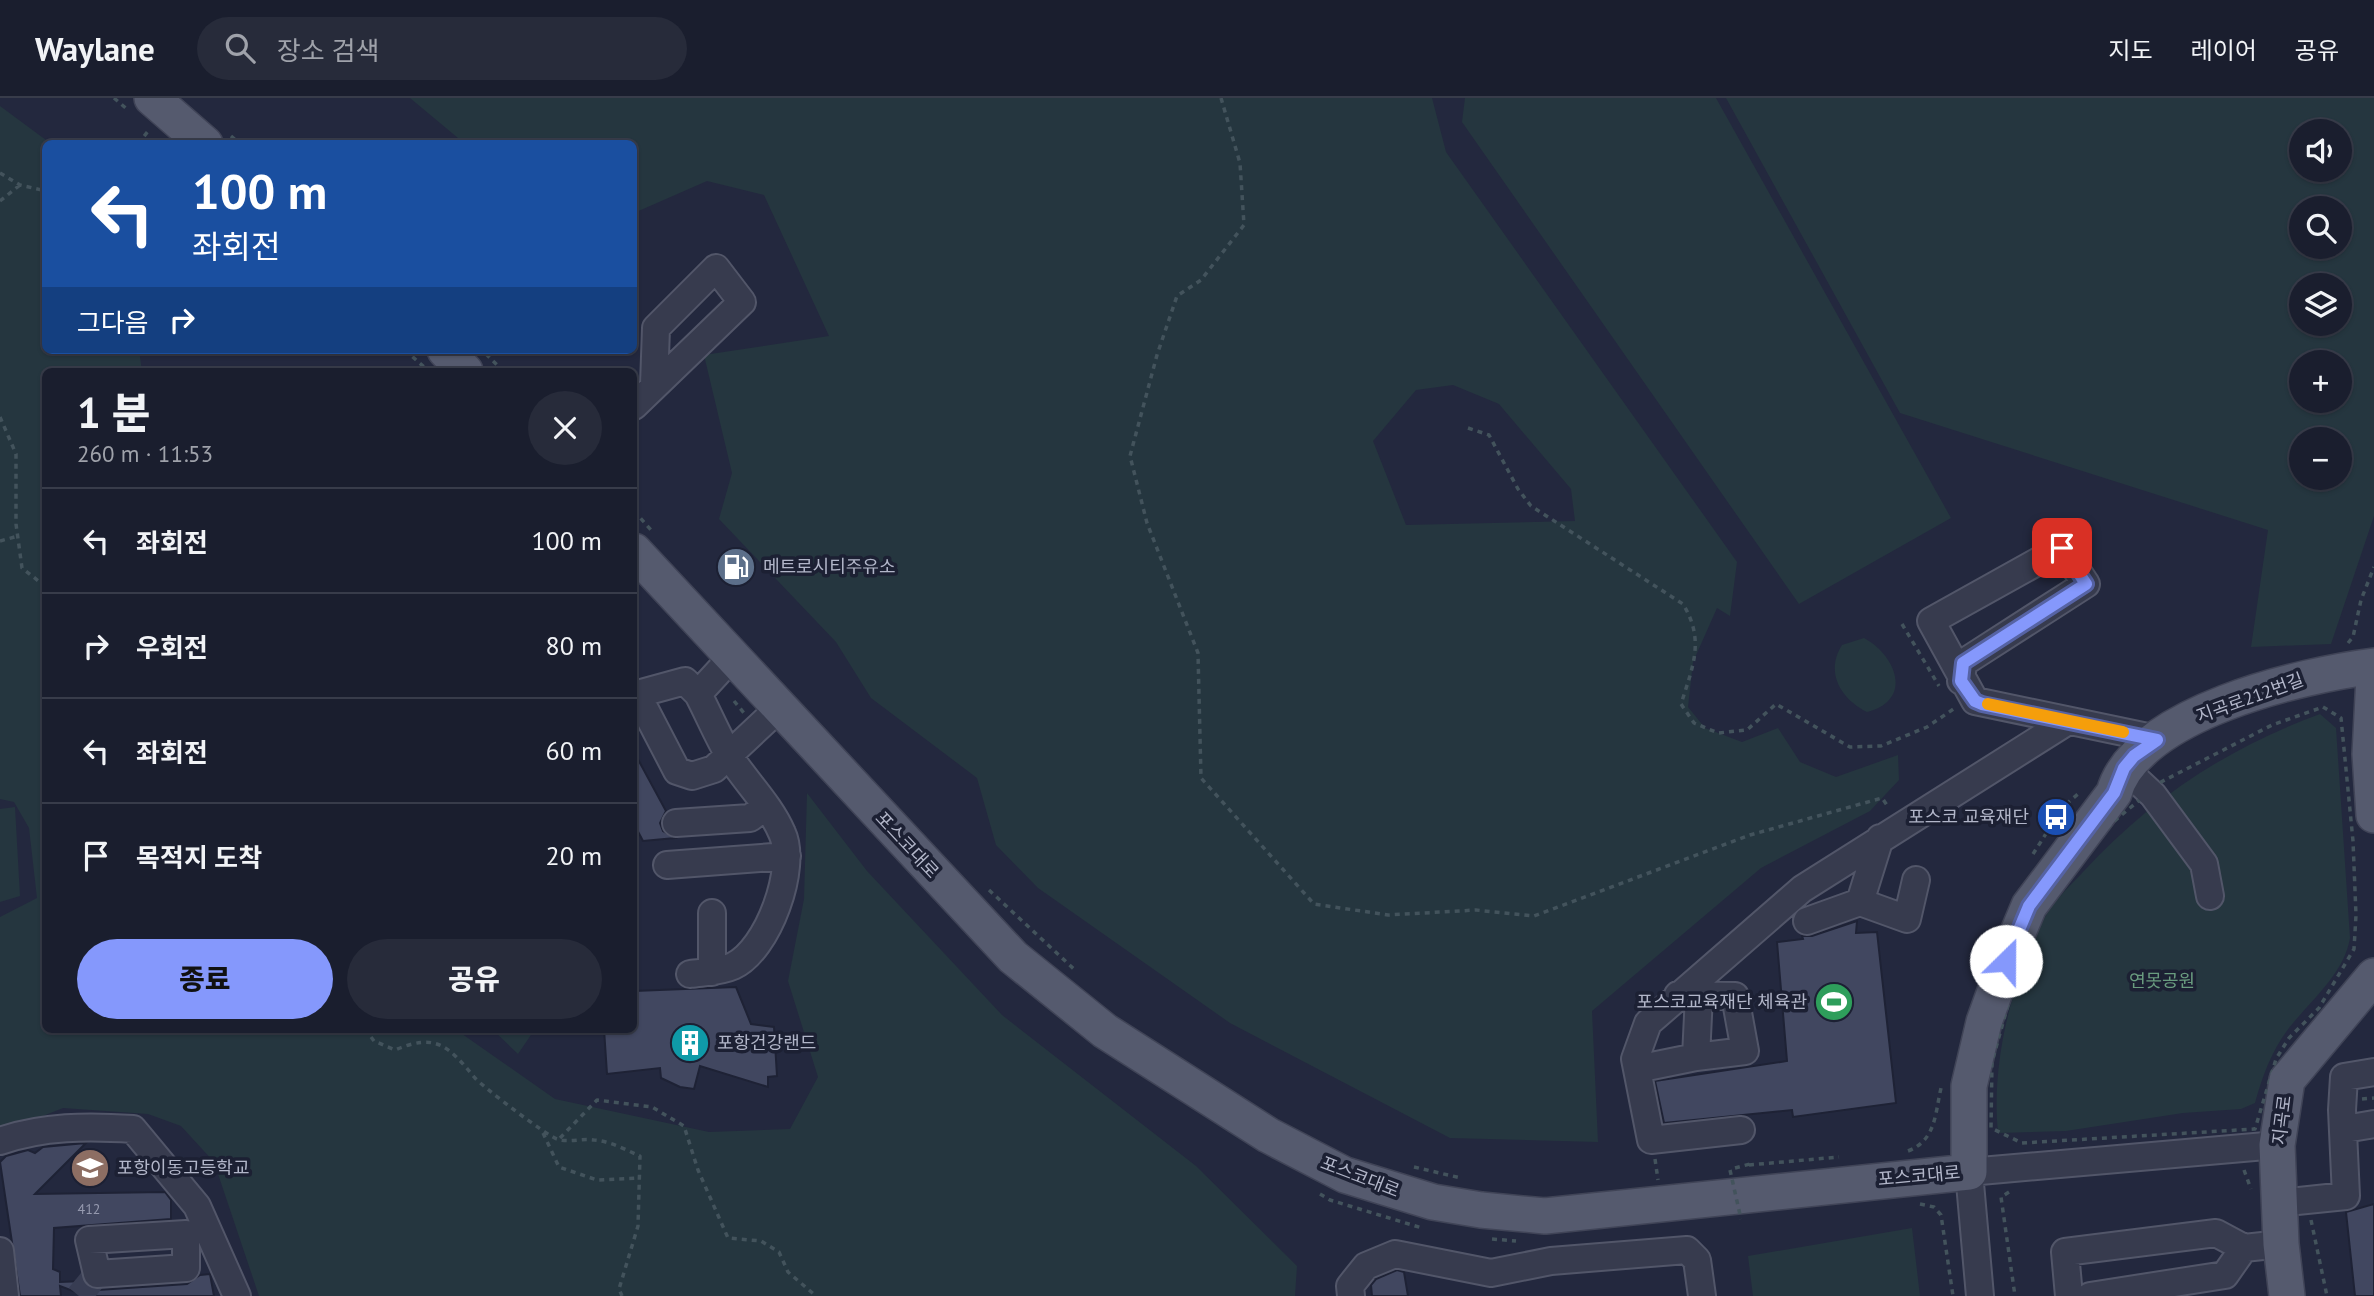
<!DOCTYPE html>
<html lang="ko">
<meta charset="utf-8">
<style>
:root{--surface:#1a1e2e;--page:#272b3a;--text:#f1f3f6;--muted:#9fa2aa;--line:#383c4a;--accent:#8598fc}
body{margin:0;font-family:"PT Sans","Noto Sans KR",sans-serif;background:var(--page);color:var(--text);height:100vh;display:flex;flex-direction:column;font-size:26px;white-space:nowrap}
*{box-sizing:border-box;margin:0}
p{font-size:23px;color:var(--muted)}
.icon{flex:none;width:38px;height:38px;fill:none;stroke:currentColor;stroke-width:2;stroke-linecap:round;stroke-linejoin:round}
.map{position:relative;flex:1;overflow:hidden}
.drawer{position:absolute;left:42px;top:270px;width:595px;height:665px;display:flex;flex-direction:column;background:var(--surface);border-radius:10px;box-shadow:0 2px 5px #0004,0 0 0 2px var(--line)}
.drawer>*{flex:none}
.banner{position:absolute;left:42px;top:42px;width:595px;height:214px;border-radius:10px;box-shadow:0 2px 5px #0004,0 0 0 2px var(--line);background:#1a4fa0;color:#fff;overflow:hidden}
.buttons{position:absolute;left:2289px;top:21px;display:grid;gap:14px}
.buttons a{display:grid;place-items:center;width:63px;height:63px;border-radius:50%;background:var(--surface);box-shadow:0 2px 5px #0004,0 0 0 2px var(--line);font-size:35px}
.pin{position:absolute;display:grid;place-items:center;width:60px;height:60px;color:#fff;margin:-30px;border-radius:14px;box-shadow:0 4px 10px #0006}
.me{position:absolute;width:77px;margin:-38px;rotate:23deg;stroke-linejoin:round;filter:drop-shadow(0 0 5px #0008)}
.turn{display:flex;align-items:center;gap:24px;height:147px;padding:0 35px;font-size:32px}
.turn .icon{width:91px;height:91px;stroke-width:2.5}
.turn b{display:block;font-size:49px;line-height:60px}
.then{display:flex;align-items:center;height:66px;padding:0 35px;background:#0003;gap:14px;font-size:26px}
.round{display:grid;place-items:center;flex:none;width:74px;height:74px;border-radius:37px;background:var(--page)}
.overview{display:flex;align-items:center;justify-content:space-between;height:119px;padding:0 35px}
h1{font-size:42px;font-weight:800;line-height:52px}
.cta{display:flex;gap:14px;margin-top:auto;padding:14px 35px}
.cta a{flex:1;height:80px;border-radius:42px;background:var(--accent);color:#111;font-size:28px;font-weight:800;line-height:80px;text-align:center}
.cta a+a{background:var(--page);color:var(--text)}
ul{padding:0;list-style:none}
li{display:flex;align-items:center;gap:21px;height:105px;padding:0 35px;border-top:2px solid var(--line)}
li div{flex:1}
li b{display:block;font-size:26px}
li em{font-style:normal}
header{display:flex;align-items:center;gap:42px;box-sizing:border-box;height:98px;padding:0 35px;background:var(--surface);border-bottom:2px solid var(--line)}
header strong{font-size:33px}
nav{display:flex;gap:38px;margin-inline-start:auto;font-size:24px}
.search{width:490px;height:63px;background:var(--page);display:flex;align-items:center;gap:18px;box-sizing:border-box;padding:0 24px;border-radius:38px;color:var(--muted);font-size:26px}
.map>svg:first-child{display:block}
</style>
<header>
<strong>Waylane</strong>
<div class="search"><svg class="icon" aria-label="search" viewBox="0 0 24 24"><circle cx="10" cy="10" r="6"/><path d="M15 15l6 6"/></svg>장소 검색</div>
<nav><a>지도</a><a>레이어</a><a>공유</a></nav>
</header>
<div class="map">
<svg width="2374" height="1198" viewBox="0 0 2374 1198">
<rect width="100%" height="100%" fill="#23283e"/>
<path fill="#25363f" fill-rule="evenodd" d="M 410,0 L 1432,0 L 1446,54 L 1737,464 L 1730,518 L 1717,510 L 1693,564 L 1688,609 L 1705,630 L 1742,644 L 1778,630 L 1800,664 L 1836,679 L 1898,657 L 1899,682 L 1870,713 L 1761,770 L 1592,913 L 1598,1044 L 1450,1040 L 1230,925 L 1038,790 L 996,747 L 977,680 L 871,600 L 836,544 L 719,421 L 732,375 L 704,257 L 829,238 L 764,97 L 707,83 L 634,115 L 634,46 L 464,45 ZM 1453,287 L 1499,306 L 1571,391 L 1575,423 L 1406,427 L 1373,343 L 1416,292 Z
M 1465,0 L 1716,0 L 1951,420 L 1799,506 L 1462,24 Z
M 1726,0 L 2374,0 L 2374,418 L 2331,546 L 2251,549 L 2268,432 L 1900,315 ZM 2340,33 L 2340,72 L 2301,72 L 2301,33 ZM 2340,110 L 2340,149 L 2301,149 L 2301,110 ZM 2340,187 L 2340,226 L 2301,226 L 2301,187 ZM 2340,264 L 2340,303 L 2301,303 L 2301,264 ZM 2340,341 L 2340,380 L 2301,380 L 2301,341 Z
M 0,8 L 50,45 L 46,46 L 46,252 L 139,252 L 142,273 L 46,273 L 46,931 L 455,931 L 555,1001 L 709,1034 L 790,1031 L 818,979 L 788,883 L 804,801 L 807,695 L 867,773 L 1002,917 L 1196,1068 L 1297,1168 L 1295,1198 L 259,1198 L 214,1064 L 181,1028 L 148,1016 L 63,1010 L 0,1035 L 0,819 L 37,800 L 29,730 L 14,704 L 0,701 Z
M 1864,540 C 1896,557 1914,602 1867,614 C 1840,600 1825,574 1842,547 Z
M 2320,616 L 2336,630 L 2350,840 C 2344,876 2311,902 2289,930 C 2271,954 2263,977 2255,1005 L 2241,1011 L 2183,1015 L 2066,1033 L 1998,1035 C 1991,965 2011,886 2043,823 C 2052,804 2069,789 2083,774 C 2150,701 2227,650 2320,616 Z
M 15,709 L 20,798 L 0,804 L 0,711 Z
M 492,931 L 535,931 L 518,956 Z
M 1912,1130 L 1920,1198 L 1753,1198 L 1748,1158 Z"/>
<path fill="#414760" stroke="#1e2235" stroke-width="2" d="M 634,654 L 666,713 L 660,725 L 663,733 L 675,740 L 643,743 L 634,726 Z
M 1857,823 L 1856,835 L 1877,834 L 1896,1005 L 1793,1019 L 1792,1012 L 1664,1025 L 1655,983 L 1787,963 L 1777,844 L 1803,841 L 1802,838 L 1812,838 Z
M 736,889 L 751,926 L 774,929 L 777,978 L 768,979 L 768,989 L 700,968 L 694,991 L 680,989 L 661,980 L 660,970 L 607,976 L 604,931 L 634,931 L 634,893 Z
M 86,1045 L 35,1096 L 165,1094 L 171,1102 L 171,1121 L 54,1130 L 53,1171 L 60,1174 L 60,1184 L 84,1183 L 90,1190 L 98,1192 L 187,1186 L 200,1177 L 210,1176 L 214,1198 L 86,1198 L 60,1188 L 61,1198 L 20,1198 L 0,1064 L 6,1058 L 28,1052 L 35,1055 L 43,1049 Z
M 2374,1106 L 2374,1198 L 2355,1198 L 2346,1114 Z
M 1397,1172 L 1404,1174 L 1408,1198 L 1372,1198 L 1371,1187 L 1376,1181 Z"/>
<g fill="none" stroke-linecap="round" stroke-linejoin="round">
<path stroke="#383d53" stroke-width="26" stroke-dasharray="26 13" stroke-linecap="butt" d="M 79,1198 L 97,1176"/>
<g stroke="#525669" stroke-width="30">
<path id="minor" d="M 634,308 L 742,204 L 716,170 L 656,230 L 654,287
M 1961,583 L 1963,565 L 2086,486 L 2062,450 L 1931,523 L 1975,603 L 2157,641
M 634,597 L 685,583 L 698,596
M 638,598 L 677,673 L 692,678 L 714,671 L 779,610
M 2124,670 L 2153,697 L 2204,766 L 2210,798
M 676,725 L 750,720 L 765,709
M 1880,740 L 1860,804 L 1907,821 L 1916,782
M 667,767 L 787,758
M 712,815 L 712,874
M 1807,823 L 1860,804
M 690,876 C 704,874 720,874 733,868 C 768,852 798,769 782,735 C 770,707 746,684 730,659 C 718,639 709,617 698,596 L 732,559
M 1678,897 L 1735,898 L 1745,953 L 1696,959 L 1699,897
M 1637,971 L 1696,959
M 2345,1031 L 2374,1026
M 1741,1032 L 1651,1042 L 1635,961 L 1648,925 L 1802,791 L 2068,623
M 0,1043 C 43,1028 88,1028 133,1031 L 197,1108 L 237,1198
M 2279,1105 L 2346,1098 L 2342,1012 L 2344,979 L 2374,974
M 186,1136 L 186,1170 L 97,1176 L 89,1142 Z
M 0,1153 L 5,1198
M 1351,1198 L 1350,1188 L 1366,1168 L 1395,1156 L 1491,1175 L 1551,1163 L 1687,1152 L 1697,1162 L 1702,1198
M 1980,1198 L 1969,1074 L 2277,1047
M 2069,1198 L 2065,1154 L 2216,1135 L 2244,1150 L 2281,1146
M 2090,1198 L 2225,1177 L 2244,1150"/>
</g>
<g stroke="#404457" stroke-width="38">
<path id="major" d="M 152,0 L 205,46
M 445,252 L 465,273
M 634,453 L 1013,859 L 1105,933 L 1268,1037 L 1345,1077 L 1433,1104 L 1481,1112 L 1545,1118 L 1969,1074 L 1969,988 L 1984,924 L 2006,863 L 2029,808 L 2114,695 C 2136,615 2302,577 2374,568
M 2374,579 L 2370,656 L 2374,717
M 2287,1198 L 2281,1146 L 2277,1047 L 2287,982 L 2374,878"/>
</g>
<path stroke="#43535c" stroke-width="3.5" stroke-dasharray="5 5" stroke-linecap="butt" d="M 114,0 L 128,12
M 1221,0 L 1240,65 L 1244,127 L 1201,182 L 1177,198 L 1157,257 L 1130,358 L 1147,425 L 1198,555 L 1201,680 L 1314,806 L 1388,817 L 1476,812 L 1534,818 L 1750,737 L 1882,700 L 1889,710
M 231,38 L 240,46
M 138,46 L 149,32
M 0,75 L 20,87 L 46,93
M 0,103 L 20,87
M 405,252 L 424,269
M 486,256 L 503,273
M 0,319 L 16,356 L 16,426 L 22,470 L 46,489
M 1468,330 L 1489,337 L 1518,391 L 1531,408 L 1683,506 C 1705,542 1693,568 1681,606 L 1694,625 L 1718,635 L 1747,632 L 1776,606 L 1850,649 L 1881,648 L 1927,629 L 1955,610
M 634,413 L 651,432
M 0,443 L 18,438
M 1902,526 L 1939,588
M 2348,545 L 2353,539 L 2361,502 L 2374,469
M 734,603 L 744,615
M 2323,609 L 2341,620 L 2353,743 L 2356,817 L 2354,851 L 2319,910 L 2289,940 L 2276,961 L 2255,1031 L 2022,1045 L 1991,1030 L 1992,964 L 2011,896 L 2037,824 L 2081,760 L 2112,725 L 2161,684 L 2272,627 Z
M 2033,756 L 2063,709 L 2078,696
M 989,792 L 1076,873
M 365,931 L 374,943 L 395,952 C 437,934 449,949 475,980 C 483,989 547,1038 557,1041 C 568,1045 583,1040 594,1042 C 610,1043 626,1052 640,1058 L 638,1128 L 619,1191 L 622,1198
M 2362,1001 L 2374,1000
M 543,1035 L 559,1069 L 597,1082 L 639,1080
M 560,1040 L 597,1002 L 652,1009 L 684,1028 L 698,1072 L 728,1140 L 761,1143 L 779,1154 L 788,1174 L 816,1198
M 1908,1053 C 1936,1042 1935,1016 1941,990
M 1655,1061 L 1658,1082
M 1749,1067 L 1839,1059
M 1414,1069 L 1461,1080
M 1735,1070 L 1750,1066
M 2244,1072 L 2251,1091
M 2009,1094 L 2001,1099 L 2015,1198
M 1320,1096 L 1330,1102 L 1422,1130
M 1920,1106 L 1934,1109 L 1941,1117 L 1953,1198
M 2311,1122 L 2327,1198
M 1492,1141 L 1516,1143"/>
<use href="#minor" stroke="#373b4e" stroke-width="26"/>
<use href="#major" stroke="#555a6e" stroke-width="35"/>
<path stroke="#43535c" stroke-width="3.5" stroke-dasharray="5 5" stroke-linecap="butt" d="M 1730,1072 L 1741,1121"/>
</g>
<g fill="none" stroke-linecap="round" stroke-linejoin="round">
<g stroke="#5663a4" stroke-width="18">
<path id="route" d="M 2006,863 L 2029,808 L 2114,695 L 2124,670 L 2134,658 L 2157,642 L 1982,606 L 1975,603 L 1961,583 L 1963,565 L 2086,486 L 2062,450"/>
</g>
<use href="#route" stroke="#8598fc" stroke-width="12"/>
<path stroke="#f59e0b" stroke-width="12" d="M 1988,606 L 2123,634"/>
</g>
<defs>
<g id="fuel-disc" transform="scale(2.0125)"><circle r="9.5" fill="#5c6f8a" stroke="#1c2033"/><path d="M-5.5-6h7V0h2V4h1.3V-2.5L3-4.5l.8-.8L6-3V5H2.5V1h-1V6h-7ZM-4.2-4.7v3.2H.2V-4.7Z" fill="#fff"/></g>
<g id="bus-disc" transform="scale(2.0125)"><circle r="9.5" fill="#1a4fb4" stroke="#1c2033"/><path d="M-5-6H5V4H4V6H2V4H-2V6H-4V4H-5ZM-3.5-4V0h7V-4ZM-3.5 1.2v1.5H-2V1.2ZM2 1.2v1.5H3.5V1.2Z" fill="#fff"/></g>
<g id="stadium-disc" transform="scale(2.0125)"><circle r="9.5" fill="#2e9e5b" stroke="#1c2033"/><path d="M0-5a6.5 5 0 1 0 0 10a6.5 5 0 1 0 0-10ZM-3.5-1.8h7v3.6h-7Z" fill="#fff"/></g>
<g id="building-disc" transform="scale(2.0125)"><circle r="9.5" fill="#0f9aa8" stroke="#1c2033"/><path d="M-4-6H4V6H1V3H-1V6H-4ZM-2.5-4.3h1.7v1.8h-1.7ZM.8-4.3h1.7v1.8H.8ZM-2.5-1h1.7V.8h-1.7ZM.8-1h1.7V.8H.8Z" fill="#fff"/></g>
<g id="school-disc" transform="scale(2.0125)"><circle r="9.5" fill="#8d6e63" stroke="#1c2033"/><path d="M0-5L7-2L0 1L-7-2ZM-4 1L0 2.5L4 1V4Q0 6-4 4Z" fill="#fff"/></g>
</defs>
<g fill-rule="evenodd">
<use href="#fuel-disc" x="736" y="469"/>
<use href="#bus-disc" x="2056" y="719"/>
<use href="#stadium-disc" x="1834" y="904"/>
<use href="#building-disc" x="690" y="945"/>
<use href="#school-disc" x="90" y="1070"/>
</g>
<g text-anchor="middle" stroke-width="7" stroke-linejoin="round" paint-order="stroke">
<g font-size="14" fill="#969aaf">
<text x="89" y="1116">412</text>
</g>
<g font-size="18" fill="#b2b6c9" stroke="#1c2033" text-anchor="start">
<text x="763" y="475">메트로시티주유소</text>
<text x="2029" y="725" text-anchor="end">포스코 교육재단</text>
<text x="1807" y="910" text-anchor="end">포스코교육재단 체육관</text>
<text x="717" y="951">포항건강랜드</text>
<text x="117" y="1076">포항이동고등학교</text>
</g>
<g font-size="18" fill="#b2b6c9" stroke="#1c2033">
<text transform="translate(2250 600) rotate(-20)" y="6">지곡로212번길</text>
<text transform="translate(907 747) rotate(47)" y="6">포스코대로</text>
<text transform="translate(2282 1022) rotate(-83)" y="6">지곡로</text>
<text transform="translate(1919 1078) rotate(-5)" y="6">포스코대로</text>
<text transform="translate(1360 1079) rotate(21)" y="6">포스코대로</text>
</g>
<g font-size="18" fill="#699b7f" stroke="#1c2033">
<text x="2162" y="889">연못공원</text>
</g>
</g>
</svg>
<div class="buttons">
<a><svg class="icon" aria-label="sound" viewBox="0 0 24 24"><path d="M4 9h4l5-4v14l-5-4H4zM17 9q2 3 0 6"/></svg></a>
<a><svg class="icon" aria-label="search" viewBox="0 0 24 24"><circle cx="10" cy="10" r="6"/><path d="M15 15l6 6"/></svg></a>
<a><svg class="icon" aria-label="layers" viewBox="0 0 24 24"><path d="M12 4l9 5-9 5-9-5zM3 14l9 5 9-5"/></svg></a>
<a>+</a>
<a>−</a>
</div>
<div class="pin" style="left:2062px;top:450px;background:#d93025"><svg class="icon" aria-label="arrive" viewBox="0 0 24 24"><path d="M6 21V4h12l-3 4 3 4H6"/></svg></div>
<svg class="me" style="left:2006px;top:863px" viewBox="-20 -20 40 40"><circle r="19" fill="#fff"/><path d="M0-13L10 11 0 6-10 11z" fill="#8598fc"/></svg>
<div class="banner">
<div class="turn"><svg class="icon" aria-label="left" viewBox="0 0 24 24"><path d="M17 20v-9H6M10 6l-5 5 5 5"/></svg><div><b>100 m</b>좌회전</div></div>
<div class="then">그다음<svg class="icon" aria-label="right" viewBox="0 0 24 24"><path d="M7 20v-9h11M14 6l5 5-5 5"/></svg></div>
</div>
<section class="drawer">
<div class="overview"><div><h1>1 분</h1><p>260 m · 11:53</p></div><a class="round"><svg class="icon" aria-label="close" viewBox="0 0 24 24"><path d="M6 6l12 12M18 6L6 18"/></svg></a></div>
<ul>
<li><svg class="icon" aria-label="left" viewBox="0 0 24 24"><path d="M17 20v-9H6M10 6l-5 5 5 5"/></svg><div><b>좌회전</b></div><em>100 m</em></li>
<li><svg class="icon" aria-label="right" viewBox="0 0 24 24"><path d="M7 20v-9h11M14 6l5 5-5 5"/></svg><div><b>우회전</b></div><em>80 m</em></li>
<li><svg class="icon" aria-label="left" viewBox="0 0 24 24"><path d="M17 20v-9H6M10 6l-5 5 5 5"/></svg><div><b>좌회전</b></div><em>60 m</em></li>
<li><svg class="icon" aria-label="arrive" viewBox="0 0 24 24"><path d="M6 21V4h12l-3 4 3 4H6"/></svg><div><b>목적지 도착</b></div><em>20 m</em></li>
</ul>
<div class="cta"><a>종료</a><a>공유</a></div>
</section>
</div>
